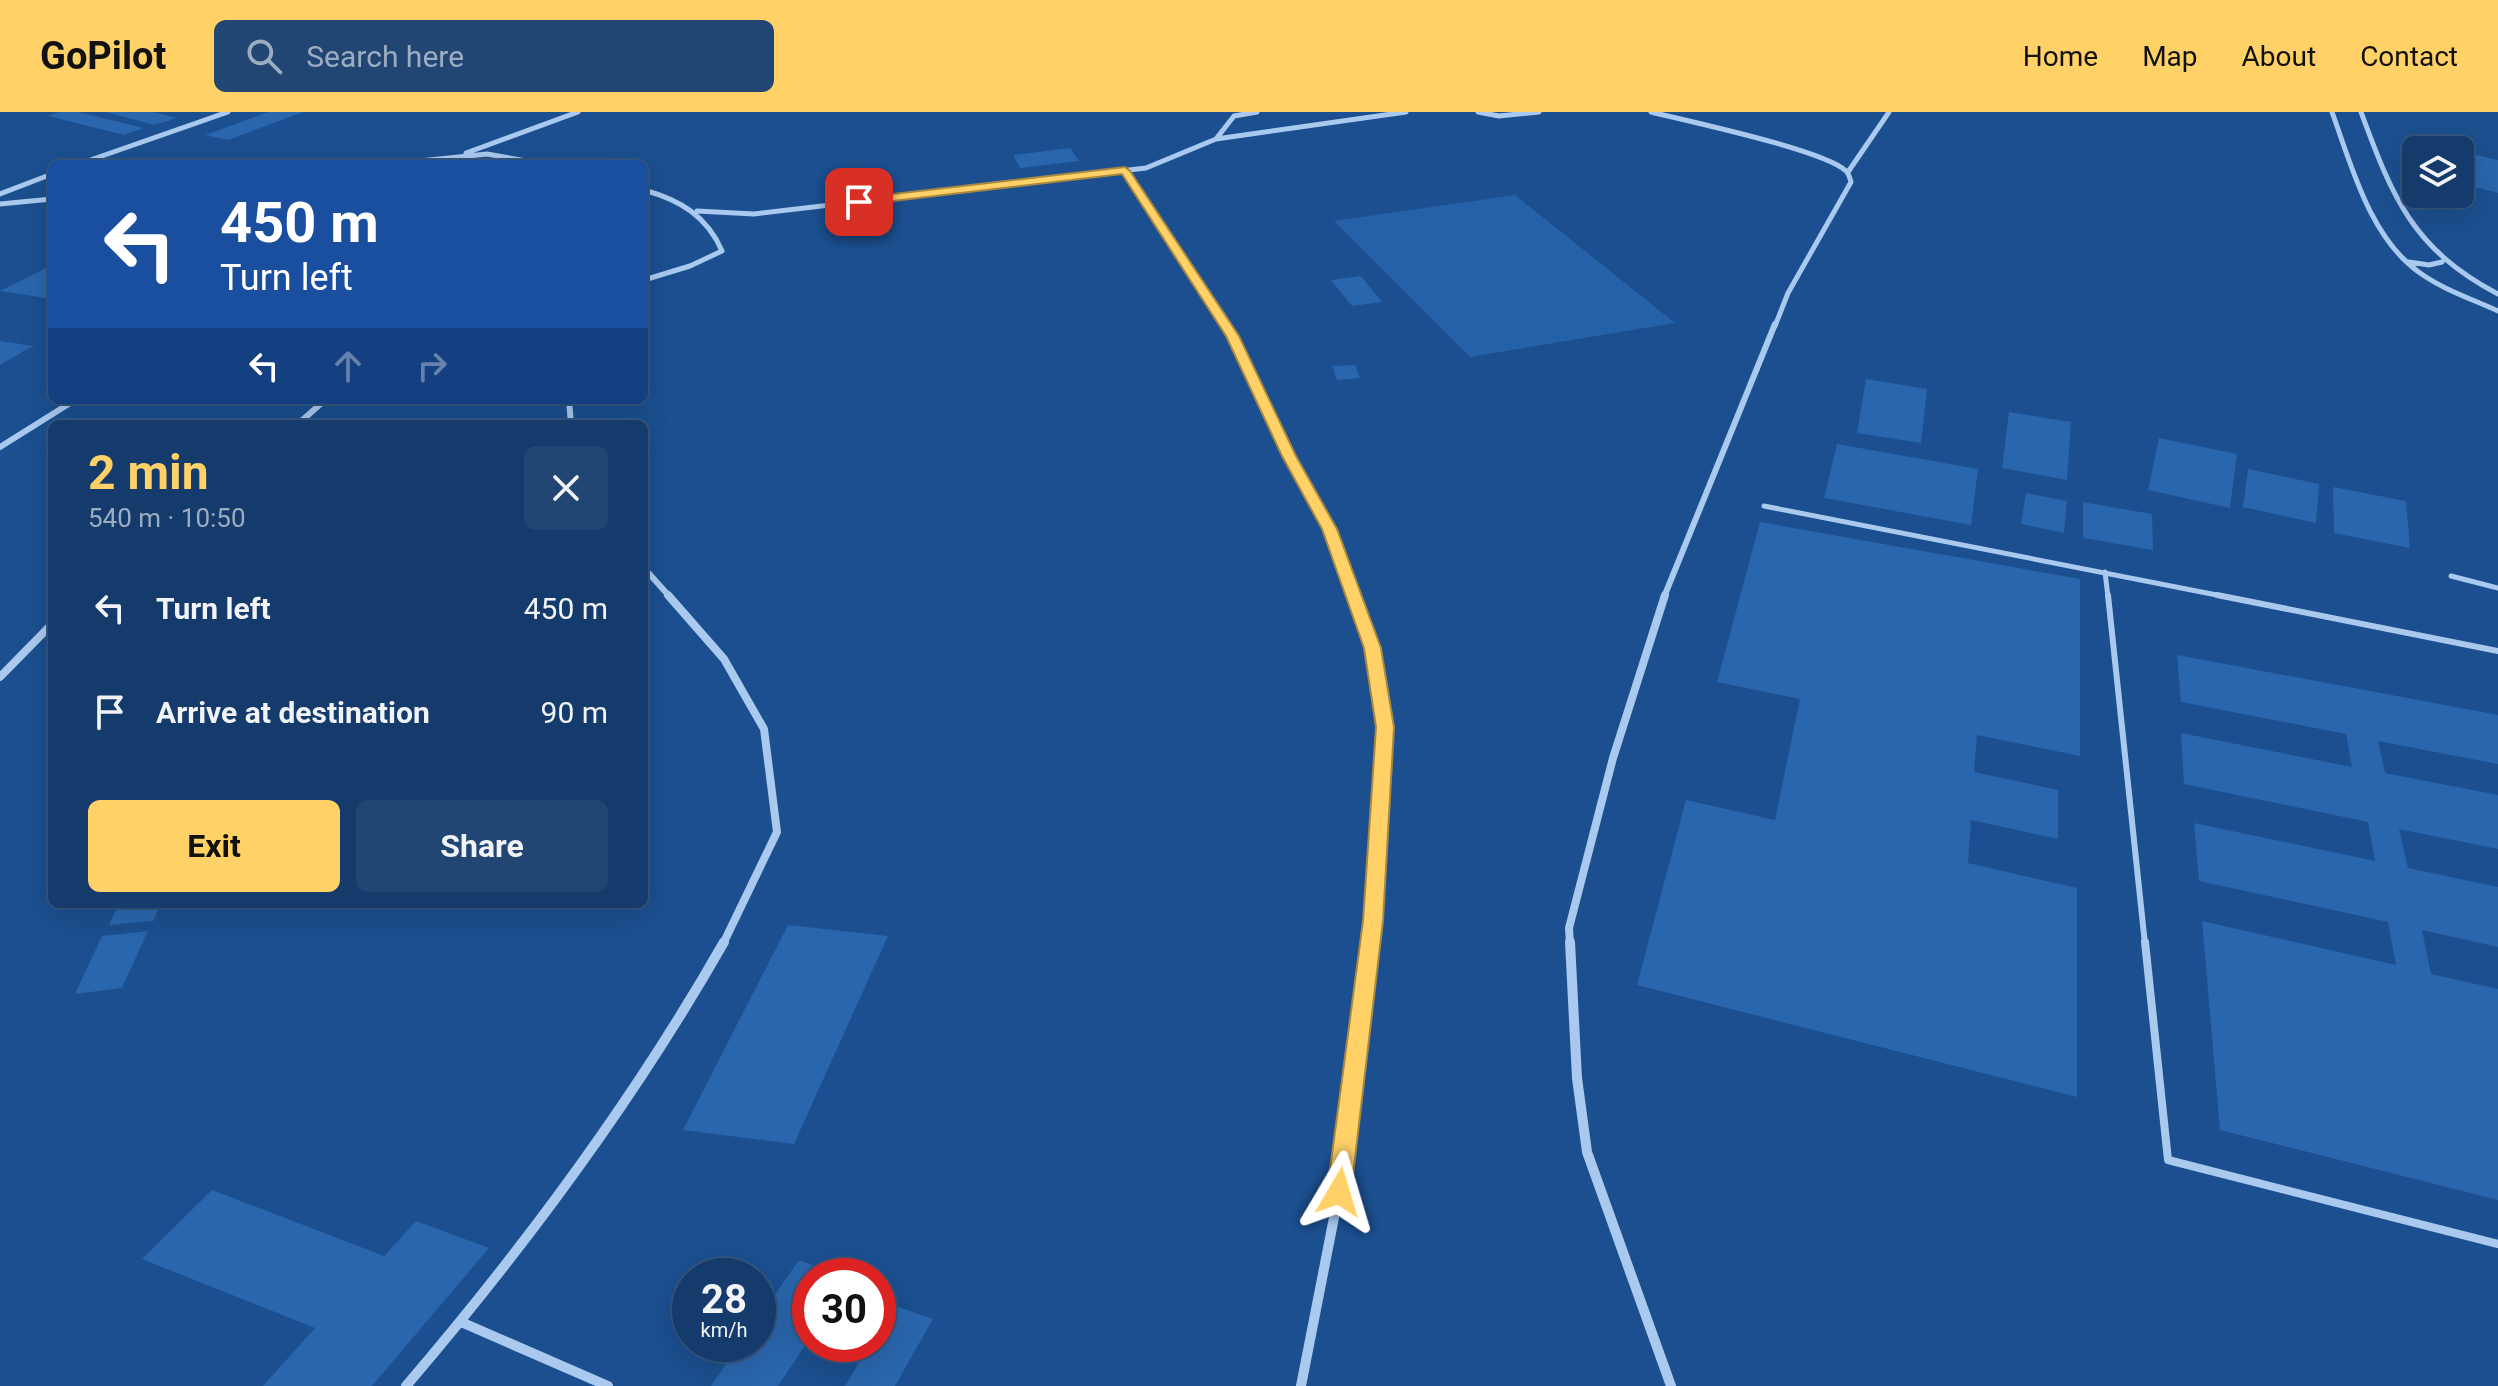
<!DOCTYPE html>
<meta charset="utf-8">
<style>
:root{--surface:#143b6b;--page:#214673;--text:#f1f3f6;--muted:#9dadc1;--line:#33557e;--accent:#ffd166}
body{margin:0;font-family:Roboto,sans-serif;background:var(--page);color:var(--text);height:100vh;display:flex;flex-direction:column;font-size:30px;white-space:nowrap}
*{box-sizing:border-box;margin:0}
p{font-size:26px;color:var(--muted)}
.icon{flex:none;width:44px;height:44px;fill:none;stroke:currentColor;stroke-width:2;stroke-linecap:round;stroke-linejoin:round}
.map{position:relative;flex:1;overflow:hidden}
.sheet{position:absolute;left:48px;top:308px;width:600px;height:488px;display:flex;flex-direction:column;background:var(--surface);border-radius:12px;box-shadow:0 8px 32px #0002,0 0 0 2px var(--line)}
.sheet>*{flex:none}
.banner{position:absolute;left:48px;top:48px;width:600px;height:244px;border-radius:12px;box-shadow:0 8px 32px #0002,0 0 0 2px var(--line);background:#1a4fa0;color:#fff;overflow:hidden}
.buttons{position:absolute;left:2402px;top:24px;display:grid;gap:16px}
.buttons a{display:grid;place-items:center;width:72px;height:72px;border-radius:12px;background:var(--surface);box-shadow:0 8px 32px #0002,0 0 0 2px var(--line);font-size:40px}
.speed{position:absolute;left:672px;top:1146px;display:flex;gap:16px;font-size:40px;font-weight:700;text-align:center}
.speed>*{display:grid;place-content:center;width:104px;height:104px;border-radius:50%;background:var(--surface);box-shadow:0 8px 32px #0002,0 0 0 2px var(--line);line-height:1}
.speed small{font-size:20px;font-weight:400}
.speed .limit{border:12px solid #d22;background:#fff;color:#111}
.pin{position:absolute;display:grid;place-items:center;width:68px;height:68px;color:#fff;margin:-34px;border-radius:16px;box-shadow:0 4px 12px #0006}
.me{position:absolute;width:88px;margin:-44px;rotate:7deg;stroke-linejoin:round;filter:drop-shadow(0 0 6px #0008)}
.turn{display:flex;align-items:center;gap:28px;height:168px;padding:0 40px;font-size:36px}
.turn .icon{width:104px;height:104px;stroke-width:2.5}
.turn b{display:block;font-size:56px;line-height:68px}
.lanes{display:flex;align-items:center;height:76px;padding:0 40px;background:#0003;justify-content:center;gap:40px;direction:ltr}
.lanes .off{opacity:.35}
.round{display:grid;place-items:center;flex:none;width:84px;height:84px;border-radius:12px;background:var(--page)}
.head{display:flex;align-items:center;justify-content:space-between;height:136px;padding:0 40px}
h1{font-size:48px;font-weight:700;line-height:60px;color:var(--accent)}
.button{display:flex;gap:16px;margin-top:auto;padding:16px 40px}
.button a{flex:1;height:92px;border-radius:12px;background:var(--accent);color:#111;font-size:32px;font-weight:700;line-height:92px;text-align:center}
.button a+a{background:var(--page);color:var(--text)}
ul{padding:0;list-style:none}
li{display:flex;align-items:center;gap:24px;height:104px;padding:0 40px}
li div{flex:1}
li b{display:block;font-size:30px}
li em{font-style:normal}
header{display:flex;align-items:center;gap:48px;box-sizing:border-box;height:112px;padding:0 40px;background:var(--accent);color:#111}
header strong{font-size:38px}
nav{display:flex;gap:44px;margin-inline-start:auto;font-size:28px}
.search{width:560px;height:72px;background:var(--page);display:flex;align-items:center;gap:20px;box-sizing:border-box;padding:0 28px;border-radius:12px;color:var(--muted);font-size:30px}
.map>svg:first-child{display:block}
</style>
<header>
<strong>GoPilot</strong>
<div class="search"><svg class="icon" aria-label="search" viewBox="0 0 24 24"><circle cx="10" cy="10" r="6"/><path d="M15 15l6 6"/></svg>Search here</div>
<nav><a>Home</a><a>Map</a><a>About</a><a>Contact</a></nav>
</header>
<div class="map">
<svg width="2498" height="1274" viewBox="0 0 2498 1274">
<rect width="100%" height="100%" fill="#1b4f8f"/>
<path fill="#2461a8" d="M 1515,83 L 1675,211 L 1470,245 L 1334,109 Z"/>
<path fill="#2a66ad" d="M 59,0 L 78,0 L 144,16 L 124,23 L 48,4 Z
M 106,0 L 153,0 L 177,6 L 154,13 Z
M 268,0 L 303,0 L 228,28 L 205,23 Z
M 1070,36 L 1079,49 L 1020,56 L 1013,43 Z
M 2477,43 L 2498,48 L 2498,81 L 2460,71 L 2460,55 Z
M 52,153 L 52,187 L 0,179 Z
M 1361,164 L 1382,190 L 1352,194 L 1331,168 Z
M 0,229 L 33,234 L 0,253 Z
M 1355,253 L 1360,266 L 1337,268 L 1332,254 Z
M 1866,267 L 1927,277 L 1921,331 L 1857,321 Z
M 2009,300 L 2071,310 L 2067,368 L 2002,356 Z
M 2159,326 L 2237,342 L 2230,396 L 2148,378 Z
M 1837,332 L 1978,357 L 1971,413 L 1824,386 Z
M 2248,357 L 2319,372 L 2316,411 L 2243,395 Z
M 2333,375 L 2406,389 L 2410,436 L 2334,421 Z
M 2026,381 L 2067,389 L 2064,421 L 2021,412 Z
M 2083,390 L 2152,402 L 2153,438 L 2083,426 Z
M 1760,410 L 2080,467 L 2080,644 L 1977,623 L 1974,660 L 2058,678 L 2058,727 L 1971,708 L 1968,751 L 2077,776 L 2077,985 L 1637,873 L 1686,688 L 1775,708 L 1800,587 L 1717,570 Z
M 2177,543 L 2498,603 L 2498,652 L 2378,629 L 2385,661 L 2498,683 L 2498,737 L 2399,717 L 2408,756 L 2498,775 L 2498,835 L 2422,818 L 2431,862 L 2498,877 L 2498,1088 L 2220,1018 L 2202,809 L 2396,853 L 2388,810 L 2199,769 L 2194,711 L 2375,749 L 2368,710 L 2184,672 L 2181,621 L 2352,655 L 2346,622 L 2181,590 Z
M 119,792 L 161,792 L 153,809 L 109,813 Z
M 788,813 L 888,824 L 794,1032 L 683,1018 Z
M 148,819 L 122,876 L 75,882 L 102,824 Z
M 212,1078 L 384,1144 L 416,1109 L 489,1136 L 372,1274 L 263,1274 L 315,1216 L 142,1147 Z
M 799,1148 L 842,1164 L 810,1164 L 810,1226 L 778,1274 L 711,1274 L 740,1232 L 758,1232 L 758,1207 Z
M 893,1193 L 933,1207 L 895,1274 L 845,1274 L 870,1232 L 878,1232 L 878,1218 Z"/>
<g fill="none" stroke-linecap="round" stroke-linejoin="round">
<path stroke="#a9c9ee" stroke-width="5" d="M 1764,394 L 2227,485
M 2105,460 L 2108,485
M 2451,464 L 2498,476"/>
<path stroke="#a9c9ee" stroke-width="6" d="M 2108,483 L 2145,832
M 2217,483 L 2498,539"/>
<path stroke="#a9c9ee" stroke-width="8" d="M 2145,830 L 2168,1048 L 2498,1132"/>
<path stroke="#a9c9ee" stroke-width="5" d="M 1478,0 L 1499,4 L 1539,0
M 1651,0 C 1687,9 1824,38 1846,59 C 1849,62 1850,66 1851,70 L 1788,181 L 1775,214
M 2332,0 C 2352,55 2370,126 2420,161 C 2444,178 2472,187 2498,199
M 2361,0 C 2393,87 2413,137 2498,182
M 1216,27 L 1234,4 L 1257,0
M 466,41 L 578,0
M 79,52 L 228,0
M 391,52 L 487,42 L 544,52
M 1125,59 L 1226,214
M 1848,60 L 1889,0
M 644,78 C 680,88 707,104 722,139 L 690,154 L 644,168
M 0,82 L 52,62
M 0,92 L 52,87
M 697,99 L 754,102 L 1146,56 L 1216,27 L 1406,0
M 2409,150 L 2429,153 L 2442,150"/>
<path stroke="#a9c9ee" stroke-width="6" d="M 1225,212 L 1289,344 L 1330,417 L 1355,485
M 569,288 L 571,312
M 298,312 L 325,288
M 0,335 L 75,288
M 644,456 L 670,485
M 1664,485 L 1775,212"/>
<path stroke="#a9c9ee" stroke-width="8" d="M 668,483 L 724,547 L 764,617 L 777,720 L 723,832
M 1354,483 L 1373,536 L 1385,615 L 1370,832
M 0,565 L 52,512
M 1570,832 L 1569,816 L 1613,646 L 1665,483"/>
<path stroke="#a9c9ee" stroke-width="10" d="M 1570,830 L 1577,966 L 1587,1040 L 1671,1274
M 461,1210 L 608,1274
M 406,1274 C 524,1136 634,988 724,830
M 1301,1274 L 1339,1080 L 1370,830"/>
</g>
<path fill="#ffd166" stroke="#a68842" stroke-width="2" d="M 1125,55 L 1130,59 L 1239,224 L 1296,344 L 1337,417 L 1381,536 L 1394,615 L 1383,809 L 1351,1080 L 1348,1087 L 1339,1089 L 1331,1087 L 1327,1080 L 1363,809 L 1376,615 L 1364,536 L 1322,417 L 1282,344 L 1226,224 L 1122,62 L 859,93 L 854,90 L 859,86 Z"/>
</svg>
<div class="buttons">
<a><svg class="icon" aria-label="layers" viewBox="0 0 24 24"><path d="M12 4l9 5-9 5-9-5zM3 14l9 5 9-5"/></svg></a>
</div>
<div class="speed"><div>28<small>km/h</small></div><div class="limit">30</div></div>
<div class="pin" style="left:859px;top:90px;background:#d93025"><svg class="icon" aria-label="arrive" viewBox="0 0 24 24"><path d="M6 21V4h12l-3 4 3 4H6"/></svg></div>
<svg class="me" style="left:1339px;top:1080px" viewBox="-20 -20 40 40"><path d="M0-17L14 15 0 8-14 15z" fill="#ffd166" stroke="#fff" stroke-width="4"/></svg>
<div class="banner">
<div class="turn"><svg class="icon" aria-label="left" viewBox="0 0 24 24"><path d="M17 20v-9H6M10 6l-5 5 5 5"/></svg><div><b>450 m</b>Turn left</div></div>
<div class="lanes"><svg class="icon" aria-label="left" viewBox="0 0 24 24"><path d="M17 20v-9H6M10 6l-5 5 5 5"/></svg><svg class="icon off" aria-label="ahead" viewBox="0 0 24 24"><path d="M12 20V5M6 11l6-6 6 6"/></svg><svg class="icon off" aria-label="right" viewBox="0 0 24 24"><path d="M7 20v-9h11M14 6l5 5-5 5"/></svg></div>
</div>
<section class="sheet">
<div class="head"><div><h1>2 min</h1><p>540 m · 10:50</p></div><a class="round"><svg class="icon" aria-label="close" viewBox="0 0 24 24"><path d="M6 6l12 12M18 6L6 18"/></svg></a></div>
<ul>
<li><svg class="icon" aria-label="left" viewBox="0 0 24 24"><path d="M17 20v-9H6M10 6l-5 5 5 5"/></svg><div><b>Turn left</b></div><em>450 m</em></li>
<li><svg class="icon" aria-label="arrive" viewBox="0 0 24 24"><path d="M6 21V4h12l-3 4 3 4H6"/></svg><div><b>Arrive at destination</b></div><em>90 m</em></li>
</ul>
<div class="button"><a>Exit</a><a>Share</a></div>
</section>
</div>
